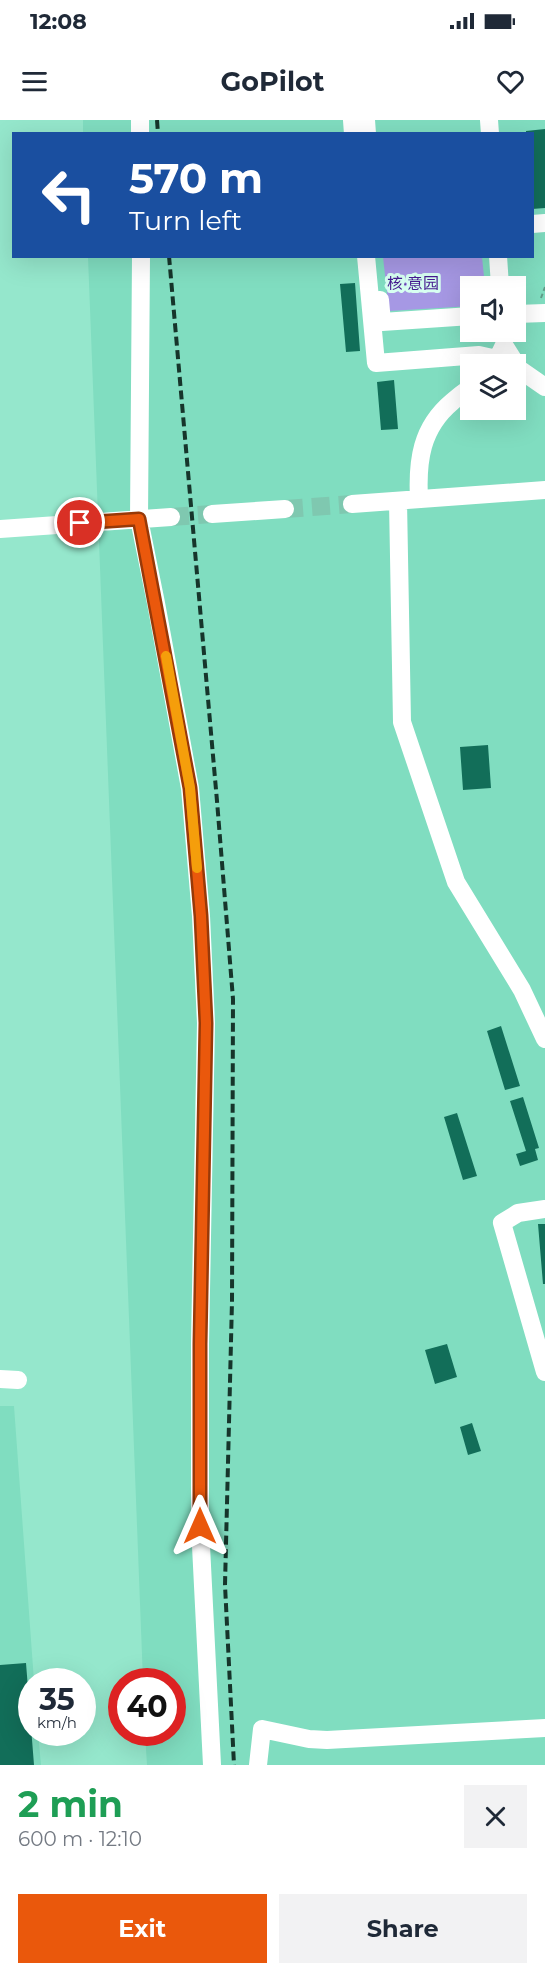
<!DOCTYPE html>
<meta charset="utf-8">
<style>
:root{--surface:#fff;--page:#f2f2f3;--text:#1f2937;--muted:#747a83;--accent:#ea580c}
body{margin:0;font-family:Montserrat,"Noto Sans SC",sans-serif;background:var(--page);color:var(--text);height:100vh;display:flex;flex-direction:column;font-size:22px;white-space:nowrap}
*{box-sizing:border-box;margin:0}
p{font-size:20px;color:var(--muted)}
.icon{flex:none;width:33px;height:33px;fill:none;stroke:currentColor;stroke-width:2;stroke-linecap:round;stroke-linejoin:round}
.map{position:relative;height:1645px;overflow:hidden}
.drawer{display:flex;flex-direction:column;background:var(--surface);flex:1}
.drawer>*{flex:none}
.hud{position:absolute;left:12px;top:12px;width:522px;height:126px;border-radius:0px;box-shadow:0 6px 24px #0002;background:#1a4fa0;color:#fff;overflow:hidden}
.fabs{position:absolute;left:460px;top:156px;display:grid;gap:12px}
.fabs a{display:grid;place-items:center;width:66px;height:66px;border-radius:0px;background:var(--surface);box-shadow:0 6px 24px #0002;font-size:30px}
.speed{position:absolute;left:18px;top:1548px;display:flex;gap:12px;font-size:30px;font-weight:700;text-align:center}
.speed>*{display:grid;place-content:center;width:78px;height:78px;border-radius:50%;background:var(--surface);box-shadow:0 6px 24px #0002;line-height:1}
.speed small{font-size:15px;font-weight:400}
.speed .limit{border:9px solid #d22;background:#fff;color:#111}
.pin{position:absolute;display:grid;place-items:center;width:51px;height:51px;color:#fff;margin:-26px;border:3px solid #fff;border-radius:50%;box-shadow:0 2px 6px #0007}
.me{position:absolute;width:66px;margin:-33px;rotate:0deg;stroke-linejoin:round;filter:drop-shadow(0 0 4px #0008)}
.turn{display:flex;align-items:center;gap:21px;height:126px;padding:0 18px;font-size:27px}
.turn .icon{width:78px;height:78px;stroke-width:2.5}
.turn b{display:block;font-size:42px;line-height:51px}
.round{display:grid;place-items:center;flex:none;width:63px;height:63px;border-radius:0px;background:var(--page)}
.overview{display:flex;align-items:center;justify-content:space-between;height:102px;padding:0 18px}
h1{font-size:36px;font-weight:700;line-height:45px;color:#1e9e55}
.action{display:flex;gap:12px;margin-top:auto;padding:12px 18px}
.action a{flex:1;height:69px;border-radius:0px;background:var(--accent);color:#fff;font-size:24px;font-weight:700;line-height:69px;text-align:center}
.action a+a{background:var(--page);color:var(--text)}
.status{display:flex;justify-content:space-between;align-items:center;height:42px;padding:0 30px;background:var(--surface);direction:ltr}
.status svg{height:16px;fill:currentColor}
header{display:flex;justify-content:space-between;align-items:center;height:78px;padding:0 18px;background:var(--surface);font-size:27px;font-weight:700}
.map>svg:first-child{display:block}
</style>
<div class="status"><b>12:08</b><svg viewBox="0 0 49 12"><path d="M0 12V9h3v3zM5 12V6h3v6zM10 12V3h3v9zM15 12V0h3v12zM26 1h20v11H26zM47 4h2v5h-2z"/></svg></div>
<header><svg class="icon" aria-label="menu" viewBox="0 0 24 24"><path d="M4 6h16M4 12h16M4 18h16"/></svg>GoPilot<svg class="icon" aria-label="heart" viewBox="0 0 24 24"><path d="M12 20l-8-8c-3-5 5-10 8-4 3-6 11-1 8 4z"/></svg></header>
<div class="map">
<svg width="545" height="1645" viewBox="0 0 545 1645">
<rect width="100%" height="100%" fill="#95e7cc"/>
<path fill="#80ddc0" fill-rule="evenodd" d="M 83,0 L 545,0 L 545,1645 L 147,1645 L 145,1613 L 172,1612 L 172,1562 L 143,1561 L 88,137 L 532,136 L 532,14 L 83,14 ZM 471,166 L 516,166 L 516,212 L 471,212 ZM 471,244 L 516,244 L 516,290 L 471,290 Z
M 0,1286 L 14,1286 L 34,1561 L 32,1562 L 32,1612 L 38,1613 L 41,1645 L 0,1645 Z"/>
<path fill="#a698e4" d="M 383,137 L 482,137 L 485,166 L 471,166 L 471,186 L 389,191 Z"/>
<path fill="#126e59" d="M 545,9 L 545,88 L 532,89 L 532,14 L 526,14 L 526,11 Z
M 355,163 L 360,231 L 346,232 L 340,164 Z
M 394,260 L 398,309 L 381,310 L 377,262 Z
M 488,625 L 491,668 L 463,670 L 460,627 Z
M 501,906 L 520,966 L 505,970 L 487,911 Z
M 523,977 L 539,1028 L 535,1029 L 538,1040 L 520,1046 L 516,1034 L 526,1031 L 510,981 Z
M 457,993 L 477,1056 L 463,1060 L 444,997 Z
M 538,1104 L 545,1104 L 545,1164 L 543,1164 Z
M 447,1224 L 457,1257 L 435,1264 L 425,1230 Z
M 472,1303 L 481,1331 L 468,1335 L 460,1307 Z
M 26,1543 L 34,1645 L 0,1645 L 0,1545 Z"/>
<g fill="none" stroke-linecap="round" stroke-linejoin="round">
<path stroke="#7fc8b0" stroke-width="18" stroke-dasharray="18 9" stroke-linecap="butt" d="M 285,389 L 352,384
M 171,397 L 212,394"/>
<path stroke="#5f9c88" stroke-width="2" stroke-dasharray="4.5 3" stroke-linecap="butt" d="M 541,178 L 545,167"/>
<path stroke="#fff" stroke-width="18" d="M 140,0 L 140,14
M 352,0 L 353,14
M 366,0 L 367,14
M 489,0 L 490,14
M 532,104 L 545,103
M 141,136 L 139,399 L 156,483 L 190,668 L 201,796 L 206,903 L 200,1224 L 200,1406 L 212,1645
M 366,136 L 376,243 L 479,235 L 497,239
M 498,136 L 500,166
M 380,180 L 382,202 L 471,196
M 516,194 L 545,193
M 495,244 L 504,225 L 519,249 L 545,267
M 419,379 C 417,341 421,308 452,282 C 458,277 464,271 471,268
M 398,381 L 402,602 L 456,762 L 522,870 L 545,919
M 352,384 L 545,370
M 212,394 L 285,389
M 0,409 L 171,397
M 545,1089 L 518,1093 L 502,1103 L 545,1252
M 0,1259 L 18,1260
M 258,1645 L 262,1609 L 309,1619 L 327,1620 L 545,1608"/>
<path stroke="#16352b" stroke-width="4" stroke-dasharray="9 4.5" stroke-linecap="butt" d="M 157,0 L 158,14
M 169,136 L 217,681 L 233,879 L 232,1181 L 225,1465 L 234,1645"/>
</g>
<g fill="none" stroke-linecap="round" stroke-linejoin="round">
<g stroke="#983908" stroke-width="15">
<path id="route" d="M 80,403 L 139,399 L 190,668 L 201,796 L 206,903 L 200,1224 L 200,1406"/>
</g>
<use href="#route" stroke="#ea580c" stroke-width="10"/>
<path stroke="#f59e0b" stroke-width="10" d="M 166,536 L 190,668 L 197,748"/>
</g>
<g text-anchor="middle" stroke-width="6" stroke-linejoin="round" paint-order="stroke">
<g font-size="16" fill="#461c90" stroke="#d7fff1">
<text x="413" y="169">核·意园</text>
</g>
</g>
</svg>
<div class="fabs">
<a><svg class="icon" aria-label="sound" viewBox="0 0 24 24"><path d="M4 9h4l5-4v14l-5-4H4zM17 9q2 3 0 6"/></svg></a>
<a><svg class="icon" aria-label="layers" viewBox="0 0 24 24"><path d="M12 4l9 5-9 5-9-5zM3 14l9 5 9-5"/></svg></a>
</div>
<div class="speed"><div>35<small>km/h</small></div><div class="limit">40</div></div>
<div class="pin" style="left:80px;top:403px;background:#d93025"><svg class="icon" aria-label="arrive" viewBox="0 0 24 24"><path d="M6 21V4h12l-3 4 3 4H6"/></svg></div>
<svg class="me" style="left:200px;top:1406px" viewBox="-20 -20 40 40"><path d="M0-17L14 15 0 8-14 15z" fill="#ea580c" stroke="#fff" stroke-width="4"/></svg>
<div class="hud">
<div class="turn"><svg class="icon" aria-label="left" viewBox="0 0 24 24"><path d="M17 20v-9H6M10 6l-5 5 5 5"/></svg><div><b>570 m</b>Turn left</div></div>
</div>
</div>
<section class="drawer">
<div class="overview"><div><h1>2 min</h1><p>600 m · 12:10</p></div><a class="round"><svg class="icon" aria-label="close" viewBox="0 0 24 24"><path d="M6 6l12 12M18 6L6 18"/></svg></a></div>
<div class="action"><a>Exit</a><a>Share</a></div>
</section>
